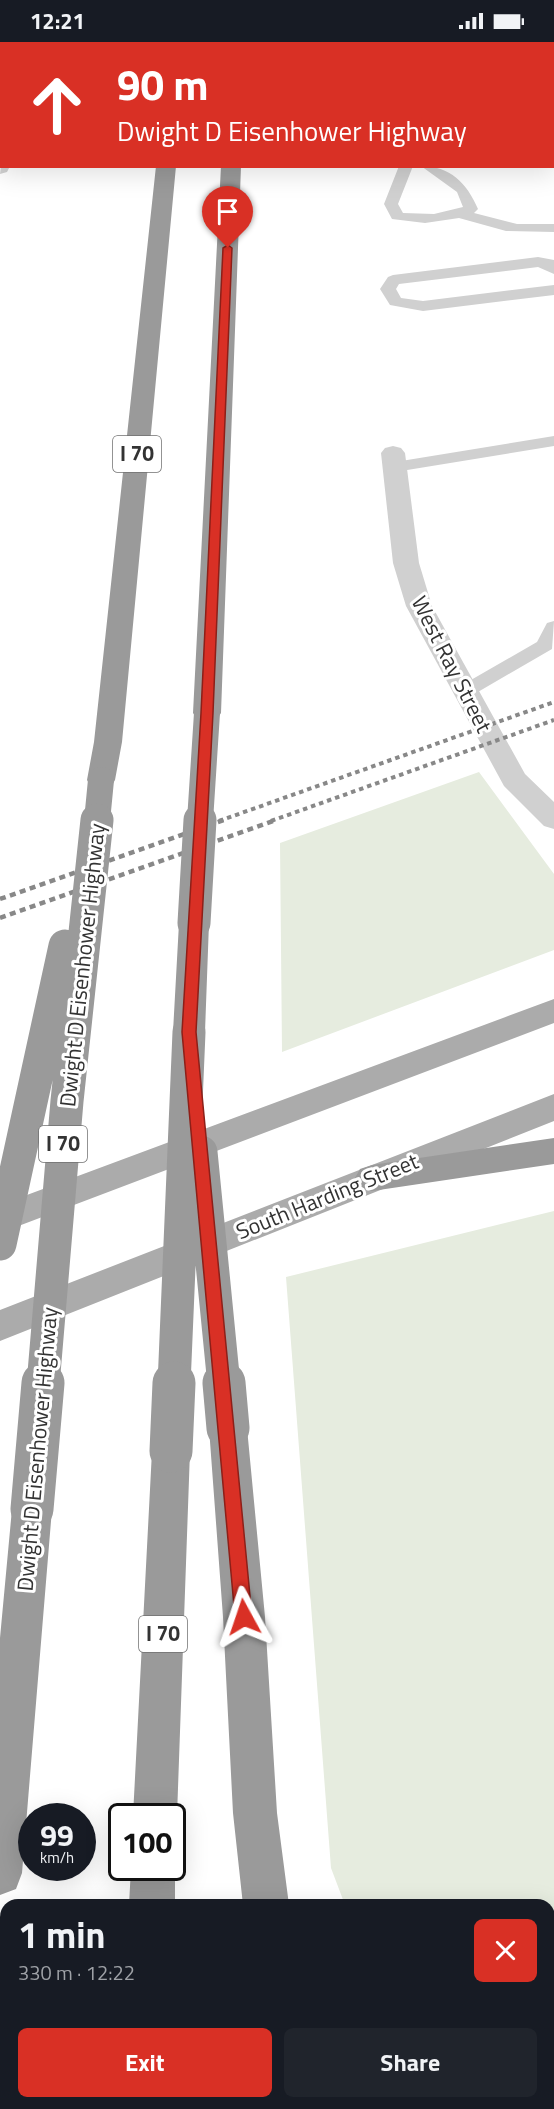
<!DOCTYPE html>
<meta charset="utf-8">
<style>
:root{--surface:#171b24;--page:#20242c;--text:#f1f3f6;--muted:#9ea1a6;--accent:#d93025}
body{margin:0;font-family:"Titillium Web",sans-serif;background:var(--page);color:var(--text);height:100vh;display:flex;flex-direction:column;font-size:22px;white-space:nowrap}
*{box-sizing:border-box;margin:0}
p{font-size:20px;color:var(--muted)}
.icon{flex:none;width:33px;height:33px;fill:none;stroke:currentColor;stroke-width:2;stroke-linecap:round;stroke-linejoin:round}
.map{position:relative;flex:1;overflow:hidden}
.drawer{position:absolute;left:0px;top:1857px;width:555px;height:210px;display:flex;flex-direction:column;background:var(--surface);border-radius:18px 18px 0 0;box-shadow:0 6px 24px #0002}
.drawer>*{flex:none}
.top-card{position:absolute;left:0px;top:0px;width:555px;height:126px;box-shadow:0 6px 24px #0002;background:#d93025;color:#fff;overflow:hidden}
.speed{position:absolute;left:18px;top:1761px;display:flex;gap:12px;font-size:30px;font-weight:700;text-align:center}
.speed>*{display:grid;place-content:center;width:78px;height:78px;border-radius:50%;background:var(--surface);box-shadow:0 6px 24px #0002;line-height:1}
.speed small{font-size:15px;font-weight:400}
.speed .limit{border:3px solid #111;border-radius:9px;background:#fff;color:#111}
.pin{position:absolute;display:grid;place-items:center;width:51px;height:51px;color:#fff;margin:-62px -26px;border-radius:50% 50% 50% 0;rotate:-45deg;box-shadow:0 0 6px #0007}
.pin .icon{rotate:45deg}
.me{position:absolute;width:66px;margin:-33px;rotate:355deg;stroke-linejoin:round;filter:drop-shadow(0 0 4px #0008)}
.turn{display:flex;align-items:center;gap:21px;height:126px;padding:0 18px;font-size:27px}
.turn .icon{width:78px;height:78px;stroke-width:2.5}
.turn b{display:block;font-size:42px;line-height:51px}
.round{display:grid;place-items:center;flex:none;width:63px;height:63px;border-radius:9px;background:var(--page)}
.headline{display:flex;align-items:center;justify-content:space-between;height:102px;padding:0 18px}
h1{font-size:36px;font-weight:700;line-height:45px}
.primary-button{display:flex;gap:12px;margin-top:auto;padding:12px 18px}
.primary-button a{flex:1;height:69px;border-radius:9px;background:var(--accent);color:#fff;font-size:24px;font-weight:700;line-height:69px;text-align:center}
.primary-button a+a{background:var(--page);color:var(--text)}
.status{display:flex;justify-content:space-between;align-items:center;height:42px;padding:0 30px;background:var(--surface);direction:ltr}
.status svg{height:16px;fill:currentColor}
.map>svg:first-child{display:block}
</style>
<div class="status"><b>12:21</b><svg viewBox="0 0 49 12"><path d="M0 12V9h3v3zM5 12V6h3v6zM10 12V3h3v9zM15 12V0h3v12zM26 1h20v11H26zM47 4h2v5h-2z"/></svg></div>
<div class="map">
<svg width="554" height="2067" viewBox="0 0 554 2067">
<rect width="100%" height="100%" fill="#fff"/>
<path fill="#e6ecdf" d="M 479,730 L 554,832 L 554,908 L 282,1010 L 280,801 Z
M 554,1169 L 554,2067 L 460,2067 L 454,2061 L 549,2061 L 549,1863 L 345,1863 L 331,1826 L 286,1235 Z"/>
<g fill="none" stroke-linecap="round" stroke-linejoin="round">
<path fill="#d0d0d0" fill-rule="evenodd" d="M 399,124 L 413,124 L 398,162 L 403,171 L 434,172 L 463,165 L 457,150 L 421,124 C 450,124 467,141 478,167 L 474,171 L 517,182 L 554,182 L 554,190 L 506,189 L 459,176 L 425,181 L 392,177 L 384,162 Z
M 538,215 L 554,218 L 554,232 L 538,225 L 399,242 L 396,247 L 401,256 L 423,259 L 554,243 L 554,253 L 423,269 L 390,263 L 380,247 L 388,235 L 393,233 Z
M 554,394 L 554,404 L 395,430 L 386,425 L 395,420 Z
M 554,579 L 552,607 L 471,654 L 457,654 L 454,650 L 457,646 L 537,600 L 547,581 Z"/>
<path fill="#d0d0d0" fill-rule="evenodd" d="M 39,0 L 57,0 L 38,2 Z
M 2,115 L 2,124 L 10,124 L 7,130 L 0,132 Z
M 393,404 L 401,406 L 405,411 L 419,521 L 432,564 L 525,732 L 554,760 L 554,787 L 544,784 L 504,744 L 406,564 L 393,521 L 381,411 L 385,406 Z"/>
<path fill="#ababab" fill-rule="evenodd" d="M 554,957 L 554,981 L 0,1191 L 0,1163 Z
M 554,1052 L 554,1079 L 0,1299 L 0,1268 Z"/>
<path fill="#9a9a9a" fill-rule="evenodd" d="M 166,0 L 184,0 L 184,2 L 166,2 Z
M 226,0 L 244,0 L 244,2 L 226,2 Z
M 156,124 L 176,124 L 122,700 L 115,738 L 111,745 L 101,747 L 91,745 L 87,738 L 94,700 Z
M 221,124 L 241,124 L 221,671 L 217,677 L 207,680 L 197,677 L 193,671 Z
M 194,870 L 205,873 L 209,881 L 205,990 L 200,998 L 189,1002 L 178,998 L 173,990 L 179,881 L 183,873 Z
M 554,1096 L 554,1122 L 372,1149 L 360,1145 L 355,1136 L 360,1127 L 372,1123 Z
M 228,1370 L 242,1374 L 247,1386 L 265,1575 L 277,1771 L 289,1863 L 243,1863 L 233,1771 L 223,1575 L 209,1386 L 214,1374 Z
M 171,1392 L 185,1397 L 190,1409 L 177,1774 L 172,1785 L 172,1774 L 133,1774 L 152,1409 L 157,1397 Z
M 32,1449 L 46,1455 L 52,1467 L 22,1831 L 16,1847 L 0,1853 L 0,1596 L 12,1467 L 18,1455 Z
M 172,1819 L 175,1826 L 175,1863 L 129,1863 L 131,1826 L 172,1826 Z
M 120,2061 L 168,2061 L 168,2067 L 120,2067 Z
M 315,2061 L 365,2061 L 367,2067 L 317,2067 Z"/>
<path stroke="#888" stroke-width="4" stroke-dasharray="4.5 4" stroke-linecap="butt" d="M 219,779 L 554,660
M 271,779 L 554,678"/>
<path stroke="#888" stroke-width="4.5" stroke-dasharray="6 4.5" stroke-linecap="butt" d="M 0,857 L 224,778
M 0,876 L 276,778"/>
<path stroke="#9a9a9a" stroke-width="26" d="M 97,779 L 101,738
M 200,779 L 207,671"/>
<path stroke="#9a9a9a" stroke-width="33" d="M 194,881 L 200,778
M 201,1110 L 224,1343
M 0,1202 L 65,904
M 43,1343 L 67,1059 L 97,778
M 174,1343 L 189,990"/>
<path stroke="#9a9a9a" stroke-width="43" d="M 224,1341 L 228,1386
M 171,1409 L 174,1341
M 32,1467 L 43,1341"/>
</g>
<path fill="#d93025" stroke="#8d1f18" stroke-width="1.5" d="M 228,203 L 232,206 L 213,671 L 196,990 L 252,1575 L 250,1580 L 244,1583 L 238,1580 L 235,1575 L 182,990 L 201,671 L 223,206 Z"/>
<g text-anchor="middle" stroke-width="6" stroke-linejoin="round" paint-order="stroke">
<g fill="#fff" stroke="#707070" stroke-width="1.5">
<rect x="113" y="394" width="48" height="36" rx="4.5"/>
<rect x="39" y="1084" width="48" height="36" rx="4.5"/>
<rect x="139" y="1574" width="48" height="36" rx="4.5"/>
</g>
<g font-size="21" font-weight="bold" fill="#333">
<text x="137" y="419">I 70</text>
<text x="63" y="1109">I 70</text>
<text x="163" y="1599">I 70</text>
</g>
<g font-size="22" fill="#333" stroke="#fff">
<text transform="translate(452 622) rotate(63)" y="8">West Ray Street</text>
<text transform="translate(82 923) rotate(-84)" y="8">Dwight D Eisenhower Highway</text>
<text transform="translate(327 1154) rotate(-22)" y="8">South Harding Street</text>
<text transform="translate(37 1407) rotate(-85)" y="8">Dwight D Eisenhower Highway</text>
</g>
</g>
</svg>
<div class="speed"><div>99<small>km/h</small></div><div class="limit">100</div></div>
<div class="pin" style="left:228px;top:206px;background:#d93025"><svg class="icon" aria-label="arrive" viewBox="0 0 24 24"><path d="M6 21V4h12l-3 4 3 4H6"/></svg></div>
<svg class="me" style="left:244px;top:1575px" viewBox="-20 -20 40 40"><path d="M0-17L14 15 0 8-14 15z" fill="#d93025" stroke="#fff" stroke-width="4"/></svg>
<div class="top-card">
<div class="turn"><svg class="icon" aria-label="ahead" viewBox="0 0 24 24"><path d="M12 20V5M6 11l6-6 6 6"/></svg><div><b>90 m</b>Dwight D Eisenhower Highway</div></div>
</div>
<section class="drawer">
<div class="headline"><div><h1>1 min</h1><p>330 m · 12:22</p></div><a class="round" style="background:#d93025;color:#fff"><svg class="icon" aria-label="close" viewBox="0 0 24 24"><path d="M6 6l12 12M18 6L6 18"/></svg></a></div>
<div class="primary-button"><a>Exit</a><a>Share</a></div>
</section>
</div>
